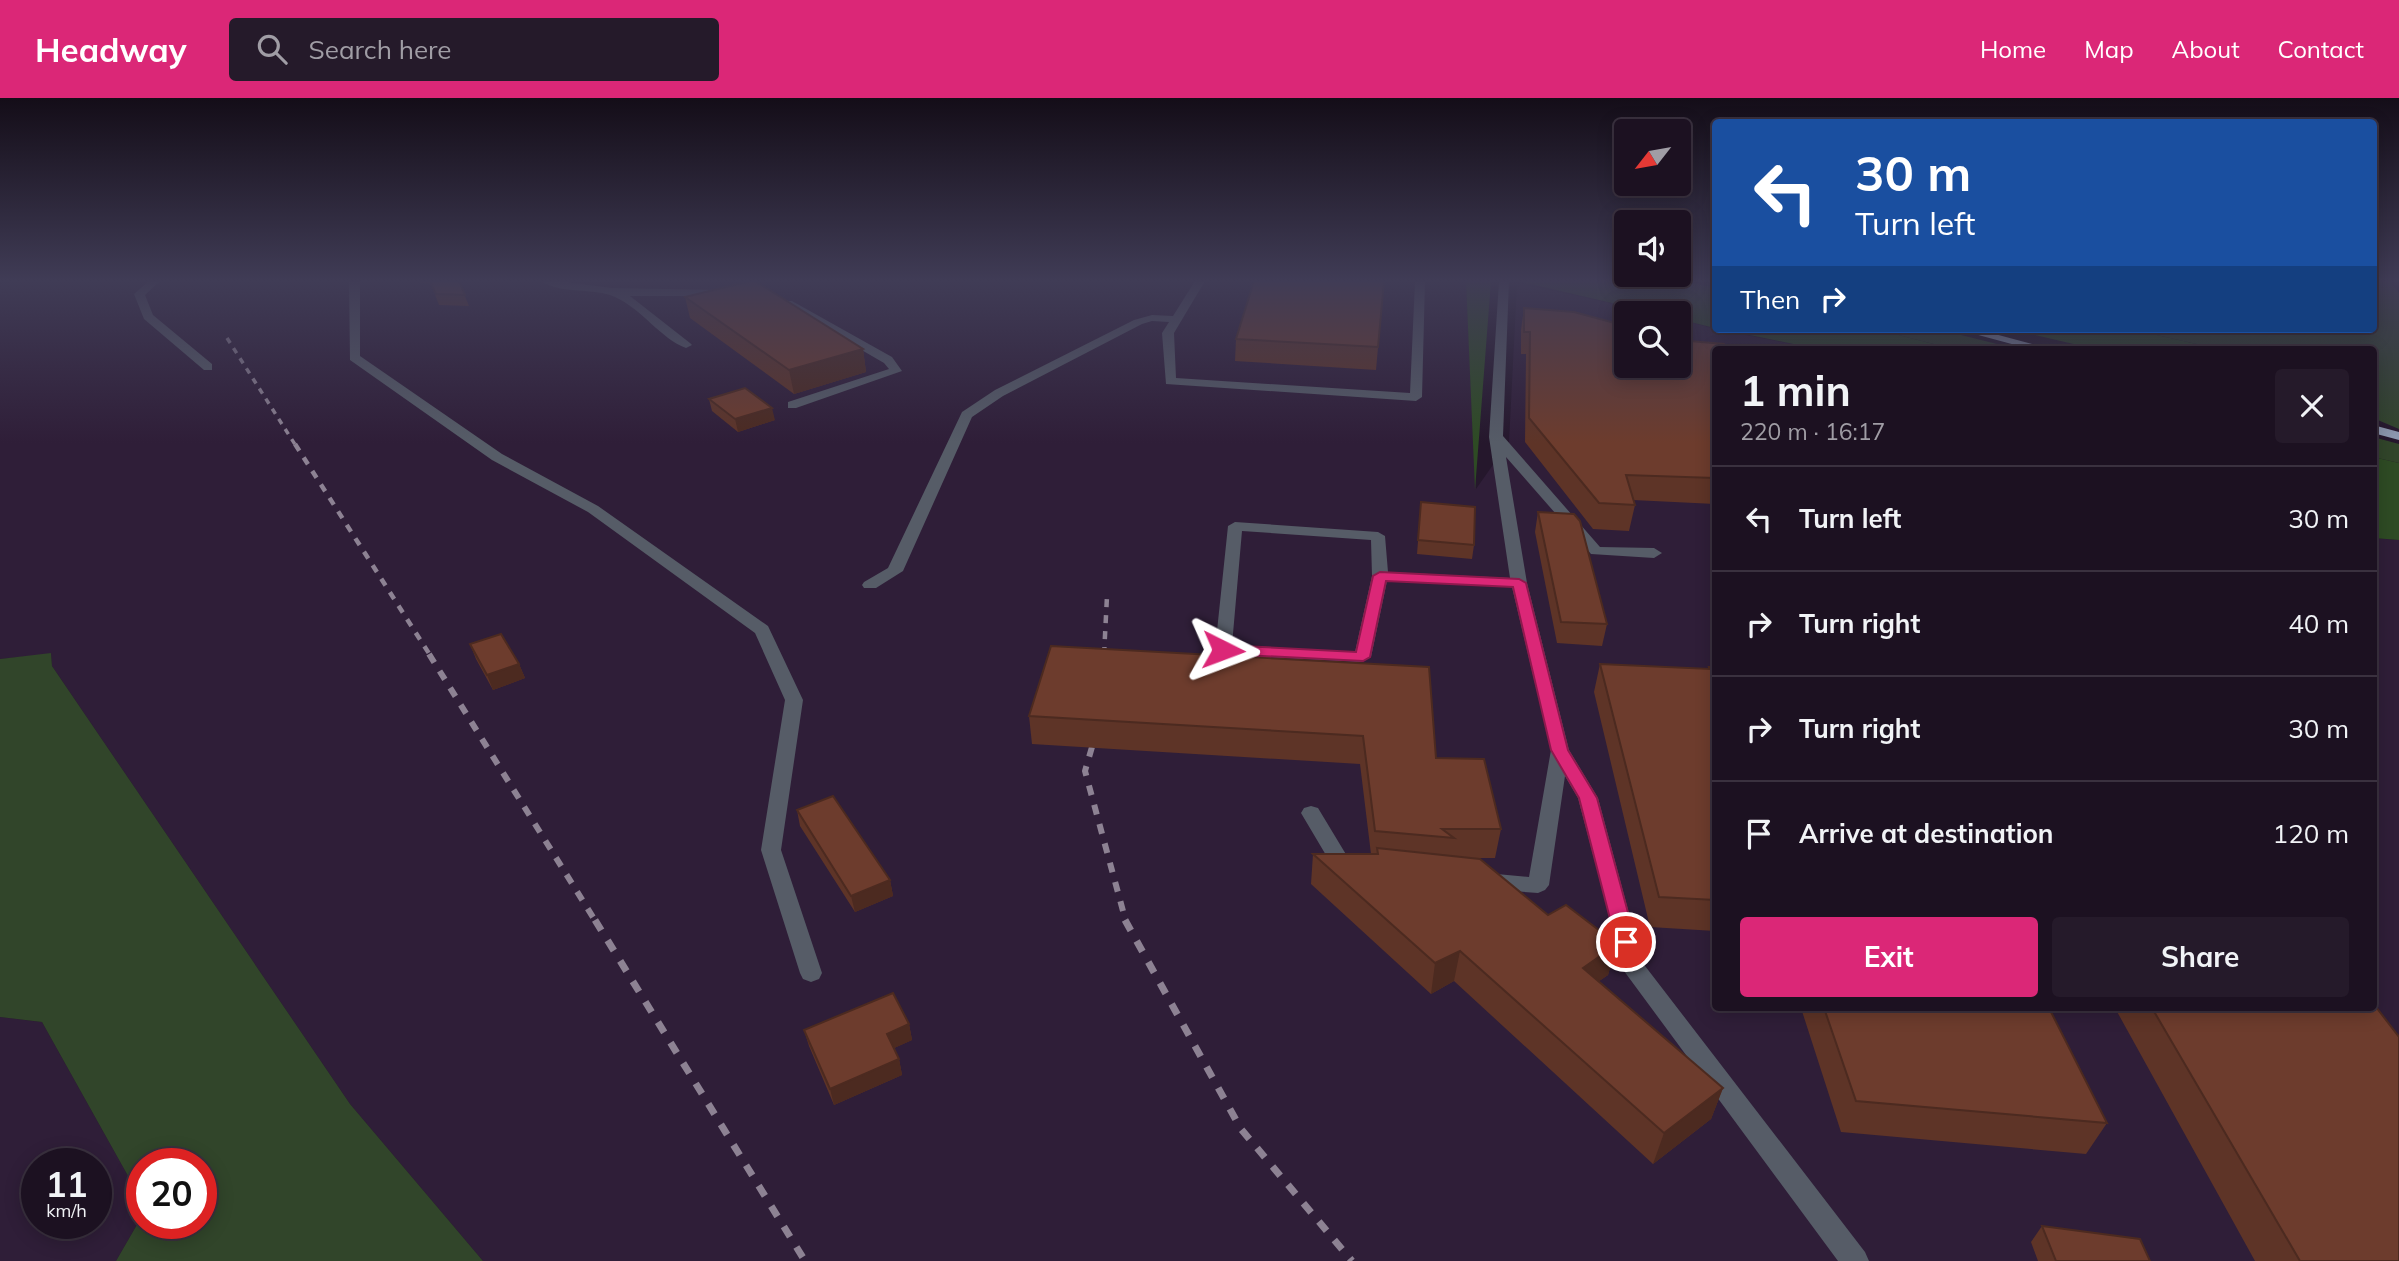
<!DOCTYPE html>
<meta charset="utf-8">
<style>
:root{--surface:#1c1121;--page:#251a2a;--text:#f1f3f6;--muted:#a09da5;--line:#3a313f;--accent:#db2777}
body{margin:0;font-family:Mulish,sans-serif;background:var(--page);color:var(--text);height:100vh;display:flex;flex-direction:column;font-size:26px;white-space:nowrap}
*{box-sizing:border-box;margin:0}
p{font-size:23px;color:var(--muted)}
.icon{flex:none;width:38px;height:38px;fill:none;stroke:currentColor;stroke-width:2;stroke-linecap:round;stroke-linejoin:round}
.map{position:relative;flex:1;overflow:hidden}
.side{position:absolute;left:1712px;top:248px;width:665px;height:665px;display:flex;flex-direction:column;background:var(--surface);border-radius:7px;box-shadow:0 4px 18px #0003,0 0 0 2px var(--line)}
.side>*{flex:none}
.top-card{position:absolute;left:1712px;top:21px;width:665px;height:214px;border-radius:7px;box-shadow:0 4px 18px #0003,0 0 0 2px var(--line);background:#1a4fa0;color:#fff;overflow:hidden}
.needle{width:46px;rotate:239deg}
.buttons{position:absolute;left:1614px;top:21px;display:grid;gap:14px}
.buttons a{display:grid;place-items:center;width:77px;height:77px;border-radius:7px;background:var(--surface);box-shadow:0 4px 18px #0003,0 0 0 2px var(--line);font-size:35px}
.speed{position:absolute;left:21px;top:1050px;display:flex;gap:14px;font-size:35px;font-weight:700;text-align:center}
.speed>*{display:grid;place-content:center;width:91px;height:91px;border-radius:50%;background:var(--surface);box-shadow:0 4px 18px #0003,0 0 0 2px var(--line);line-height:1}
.speed small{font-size:18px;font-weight:400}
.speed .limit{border:10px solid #d22;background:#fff;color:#111}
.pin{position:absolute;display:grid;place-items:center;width:60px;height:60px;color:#fff;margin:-30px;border:4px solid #fff;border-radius:50%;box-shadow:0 2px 7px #0007}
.me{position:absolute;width:77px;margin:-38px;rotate:93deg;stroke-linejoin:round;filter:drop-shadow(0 0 5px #0008)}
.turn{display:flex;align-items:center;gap:24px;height:147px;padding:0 28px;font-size:32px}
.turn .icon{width:91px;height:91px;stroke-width:2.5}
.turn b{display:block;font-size:49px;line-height:60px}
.then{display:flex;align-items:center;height:66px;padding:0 28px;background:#0003;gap:14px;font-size:26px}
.round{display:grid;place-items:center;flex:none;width:74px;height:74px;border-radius:7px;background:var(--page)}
.summary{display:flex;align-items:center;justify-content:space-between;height:119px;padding:0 28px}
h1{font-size:42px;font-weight:700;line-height:52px}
.cta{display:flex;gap:14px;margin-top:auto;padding:14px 28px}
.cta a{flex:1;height:80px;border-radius:7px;background:var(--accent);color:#fff;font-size:28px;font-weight:700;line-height:80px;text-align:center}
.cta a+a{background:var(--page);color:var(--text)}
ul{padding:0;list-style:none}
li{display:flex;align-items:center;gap:21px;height:105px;padding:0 28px;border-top:2px solid var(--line)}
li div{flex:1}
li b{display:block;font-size:26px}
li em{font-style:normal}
header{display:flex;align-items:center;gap:42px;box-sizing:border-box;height:98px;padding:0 35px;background:var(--accent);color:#fff}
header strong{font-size:33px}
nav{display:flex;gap:38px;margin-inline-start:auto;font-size:24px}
.search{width:490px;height:63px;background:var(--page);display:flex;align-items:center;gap:18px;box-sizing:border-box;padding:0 24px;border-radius:7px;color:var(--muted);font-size:26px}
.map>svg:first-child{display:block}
</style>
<header>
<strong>Headway</strong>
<div class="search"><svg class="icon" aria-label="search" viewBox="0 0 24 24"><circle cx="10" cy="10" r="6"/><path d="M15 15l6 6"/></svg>Search here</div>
<nav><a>Home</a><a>Map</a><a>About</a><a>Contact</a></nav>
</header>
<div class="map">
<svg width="2399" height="1163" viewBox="0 0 2399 1163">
<rect width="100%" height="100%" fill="#25172c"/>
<path fill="#2f1e38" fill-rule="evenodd" d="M 14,183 L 1466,183 L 1476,391 L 1509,344 L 1517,185 L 1655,215 L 1626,215 L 1626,268 L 1678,268 L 1678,221 L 1715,231 L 1822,252 L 1715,252 L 1715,910 L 2373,910 L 2373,440 L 2399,442 L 2399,1163 L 483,1163 L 350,1006 L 52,568 L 51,556 L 0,561 L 0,186 Z
M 0,919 L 42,924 L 142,1103 L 142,1118 L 116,1163 L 0,1163 ZM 37,1066 L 96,1066 L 96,1125 L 37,1125 Z"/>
<path fill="#31452a" d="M 2373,183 L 2390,183 L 2399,195 L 2399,331 L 2373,320 L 2373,252 L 2223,252 L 2130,231 L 2373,231 Z
M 1875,231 L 1937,231 L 2021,252 L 1957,252 Z
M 2373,339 L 2399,346 L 2399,365 L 2373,359 Z
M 51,555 L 52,568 L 350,1006 L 483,1163 L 116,1163 L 142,1118 L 142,1125 L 201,1125 L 201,1066 L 142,1066 L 142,1103 L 42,924 L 0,919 L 0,561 Z"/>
<path fill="#2e4b24" d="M 1466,183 L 1491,183 L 1475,392 Z
M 1517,183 L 1686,183 L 1715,190 L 1715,230 L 1678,221 L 1678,215 L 1655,215 Z
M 1721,231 L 1875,231 L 1957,252 L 1822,252 Z
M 2009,231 L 2130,231 L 2223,252 L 2099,252 Z
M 2373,359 L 2399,365 L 2399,442 L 2373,440 Z"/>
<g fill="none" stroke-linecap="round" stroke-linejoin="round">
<path fill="#565c67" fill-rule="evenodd" d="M 149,183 L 160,183 L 145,197 L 153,217 L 212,266 L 212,272 L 204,272 L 144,221 L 134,196 Z
M 349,183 L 360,183 L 360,258 L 502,356 L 598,408 L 768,528 L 803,602 L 781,752 L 822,875 L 819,881 L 811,884 L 803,881 L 800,875 L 761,752 L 785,602 L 755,535 L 588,414 L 492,362 L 350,262 Z
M 541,183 L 558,183 L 612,190 L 724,192 L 729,195 L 724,198 L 630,198 L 690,245 L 692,247 L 686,250 C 661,241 642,211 615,199 C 593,189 562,197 541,183 Z
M 1195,183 L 1205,183 L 1174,235 L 1176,280 L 1410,295 L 1415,183 L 1425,183 L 1422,299 L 1416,303 L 1166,286 L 1162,235 L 1169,224 L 1152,223 L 1142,226 L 1003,298 L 972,319 L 903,473 L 876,490 L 864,490 L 862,487 L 864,484 L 888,470 L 962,314 L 995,292 L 1134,222 L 1152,217 L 1173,218 Z
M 1499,183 L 1509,183 L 1503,338 L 1600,449 L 1654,450 L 1662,455 L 1654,460 L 1591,456 L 1506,359 L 1527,485 L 1569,652 L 1598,700 L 1642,864 L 1865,1154 L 1869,1163 L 1838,1163 L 1624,873 L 1578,700 L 1565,678 L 1549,787 L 1545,792 L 1538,795 L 1486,791 L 1479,788 L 1475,783 L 1479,778 L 1486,775 L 1529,779 L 1551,652 L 1512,489 L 1387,483 L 1371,559 L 1362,564 L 1223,557 L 1215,552 L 1228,428 L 1235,424 L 1378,434 L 1385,438 L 1388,474 L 1510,480 L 1489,339 ZM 1242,433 L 1371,442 L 1372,478 L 1355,554 L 1232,547 Z
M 784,203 L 792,203 L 892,259 L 902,273 L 796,310 L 788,310 L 788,304 L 889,271 L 884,265 L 784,207 Z
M 1311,708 L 1318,710 L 1350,763 L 1357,765 L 1360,770 L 1357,775 L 1350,777 L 1336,774 L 1301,715 L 1304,710 Z"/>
<path fill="#8f9bb2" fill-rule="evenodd" d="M 1956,231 L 1976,231 L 2054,252 L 2034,252 Z
M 2373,327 L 2399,334 L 2399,342 L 2373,335 Z"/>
<path stroke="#8d8293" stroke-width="3.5" stroke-dasharray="6 6" stroke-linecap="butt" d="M 227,240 L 296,348"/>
<path stroke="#8d8293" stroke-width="4.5" stroke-dasharray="8 8" stroke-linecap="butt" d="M 295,346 L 430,557
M 1104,557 L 1107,498"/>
<path stroke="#8d8293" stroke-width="6" stroke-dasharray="10 10" stroke-linecap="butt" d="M 429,556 L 596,824
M 1104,569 L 1105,556
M 1092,649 L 1085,673 L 1126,824"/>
<path stroke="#8d8293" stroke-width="7" stroke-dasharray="12 12" stroke-linecap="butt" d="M 595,822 L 805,1163
M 1125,822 L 1241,1031 L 1352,1163"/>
</g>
<path fill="#5e3427" d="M 409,183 L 459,183 L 469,208 L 439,207 L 431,186 Z
M 1384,183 L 1376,272 L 1235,263 L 1236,241 Z
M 685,199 L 863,251 L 866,274 L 794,296 L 690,220 Z
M 1524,210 L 1715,252 L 1715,406 L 1633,402 L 1635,407 L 1629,433 L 1593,431 L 1525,344 L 1526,256 L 1521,256 L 1521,232 Z
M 709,301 L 775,322 L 738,334 L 712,313 Z
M 1538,414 L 1607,526 L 1602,548 L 1557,545 L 1535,434 Z
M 1420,418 L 1474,447 L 1472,461 L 1417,456 Z
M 470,546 L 519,566 L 525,580 L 493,592 L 476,561 Z
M 1600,566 L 1708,571 L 1709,569 L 1715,569 L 1715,833 L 1650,829 L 1594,594 Z
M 1429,569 L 1436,660 L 1501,731 L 1495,760 L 1469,760 L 1548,817 L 1617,846 L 1608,877 L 1599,883 L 1723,990 L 1711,1021 L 1653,1066 L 1454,883 L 1431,896 L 1311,786 L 1313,756 L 1371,756 L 1360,666 L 1032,646 L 1029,618 Z
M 797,712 L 890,782 L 893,798 L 855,814 L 800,728 Z
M 1801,910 L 2049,910 L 2107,1025 L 2086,1056 L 1841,1034 Z
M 2115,910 L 2373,910 L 2399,1163 L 2255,1163 Z
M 909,926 L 912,942 L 894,950 L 899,961 L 902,977 L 834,1007 L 809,948 L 804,932 Z
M 2042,1128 L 2150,1163 L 2038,1163 L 2031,1144 Z"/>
<path fill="#4c2a20" d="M 863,251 L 866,274 L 794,296 L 789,272 Z
M 772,310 L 775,322 L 738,334 L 735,321 Z
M 519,566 L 525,580 L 493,592 L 487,577 Z
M 890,782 L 893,798 L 855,814 L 851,798 Z
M 1617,846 L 1608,877 L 1575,900 L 1583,870 Z
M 1460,853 L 1454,883 L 1431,896 L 1435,865 Z
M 909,926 L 912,942 L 890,952 L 887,936 Z
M 899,961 L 902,977 L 834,1007 L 830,991 Z
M 1723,990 L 1711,1021 L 1653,1066 L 1664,1035 Z"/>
<path fill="#6d3c2d" stroke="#4c2a20" stroke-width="2" d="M 430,183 L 459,183 L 465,197 L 436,196 Z
M 751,183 L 755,183 L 863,251 L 789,272 L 685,199 Z
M 1254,183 L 1384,183 L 1378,249 L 1236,241 Z
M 1524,210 L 1574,214 L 1626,228 L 1626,268 L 1678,268 L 1678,242 L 1724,246 L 1728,252 L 1715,252 L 1715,311 L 1712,311 L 1715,316 L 1715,380 L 1626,377 L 1635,407 L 1599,405 L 1529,320 L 1530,234 L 1524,234 Z
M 745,290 L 772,310 L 735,321 L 709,301 Z
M 1421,404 L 1475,409 L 1474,447 L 1418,442 Z
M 1538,414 L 1574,416 L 1580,423 L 1607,526 L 1561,524 Z
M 501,536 L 519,566 L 487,577 L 470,546 Z
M 1051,548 L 1429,569 L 1436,660 L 1484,661 L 1501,731 L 1442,731 L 1454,740 L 1375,733 L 1363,638 L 1029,618 Z
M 1600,566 L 1710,571 L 1709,569 L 1715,569 L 1715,802 L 1659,799 Z
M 833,698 L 890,782 L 851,798 L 797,712 Z
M 1377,750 L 1480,761 L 1548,817 L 1566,807 L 1617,846 L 1583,870 L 1723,990 L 1664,1035 L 1460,853 L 1435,865 L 1313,756 L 1378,756 Z
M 893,895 L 909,926 L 887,936 L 899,961 L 830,991 L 804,932 Z
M 2373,905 L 2399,939 L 2399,1163 L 2300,1163 L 2152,910 L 2373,910 Z
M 1824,910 L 2049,910 L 2107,1025 L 1856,1003 Z
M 2042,1128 L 2140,1141 L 2150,1163 L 2056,1163 Z"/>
<linearGradient id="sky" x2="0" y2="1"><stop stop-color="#140d18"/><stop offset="0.53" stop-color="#403c56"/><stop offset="1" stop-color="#403c56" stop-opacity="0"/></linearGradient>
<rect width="2399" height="345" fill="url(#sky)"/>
<path fill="#db2777" stroke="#8e194d" stroke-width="2" d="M 1380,474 L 1519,481 L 1526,485 L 1568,652 L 1597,700 L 1636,844 L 1633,849 L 1626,851 L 1619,849 L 1616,844 L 1579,700 L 1551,652 L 1513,489 L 1386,483 L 1370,559 L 1363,563 L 1223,556 L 1215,552 L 1223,547 L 1356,554 L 1373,478 Z"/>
</svg>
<div class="buttons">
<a><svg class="needle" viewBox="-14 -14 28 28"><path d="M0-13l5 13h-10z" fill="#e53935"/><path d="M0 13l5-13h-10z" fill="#a09da5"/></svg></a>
<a><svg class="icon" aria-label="sound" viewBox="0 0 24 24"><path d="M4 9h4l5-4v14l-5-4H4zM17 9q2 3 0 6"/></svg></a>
<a><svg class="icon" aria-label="search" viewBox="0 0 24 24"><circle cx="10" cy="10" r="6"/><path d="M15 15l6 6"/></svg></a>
</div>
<div class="speed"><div>11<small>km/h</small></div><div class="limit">20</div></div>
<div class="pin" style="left:1626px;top:844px;background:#d93025"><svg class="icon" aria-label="arrive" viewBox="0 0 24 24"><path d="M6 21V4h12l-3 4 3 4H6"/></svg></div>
<svg class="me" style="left:1223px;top:552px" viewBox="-20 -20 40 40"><path d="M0-17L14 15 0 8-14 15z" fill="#db2777" stroke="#fff" stroke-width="4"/></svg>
<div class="top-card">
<div class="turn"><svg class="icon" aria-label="left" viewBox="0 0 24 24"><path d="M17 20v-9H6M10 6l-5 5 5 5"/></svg><div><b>30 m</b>Turn left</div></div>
<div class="then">Then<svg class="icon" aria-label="right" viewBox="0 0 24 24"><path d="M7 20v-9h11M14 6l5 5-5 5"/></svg></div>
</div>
<section class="side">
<div class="summary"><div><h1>1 min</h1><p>220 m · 16:17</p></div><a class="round"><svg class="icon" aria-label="close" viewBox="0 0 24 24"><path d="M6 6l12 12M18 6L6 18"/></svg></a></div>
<ul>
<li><svg class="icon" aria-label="left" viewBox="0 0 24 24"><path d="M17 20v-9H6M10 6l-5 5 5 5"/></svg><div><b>Turn left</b></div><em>30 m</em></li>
<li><svg class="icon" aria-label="right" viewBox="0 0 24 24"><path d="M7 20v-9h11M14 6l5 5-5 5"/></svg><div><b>Turn right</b></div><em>40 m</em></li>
<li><svg class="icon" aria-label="right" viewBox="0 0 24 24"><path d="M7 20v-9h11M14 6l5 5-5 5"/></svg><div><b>Turn right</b></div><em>30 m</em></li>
<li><svg class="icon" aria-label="arrive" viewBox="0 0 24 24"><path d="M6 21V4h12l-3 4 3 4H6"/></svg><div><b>Arrive at destination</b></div><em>120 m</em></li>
</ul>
<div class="cta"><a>Exit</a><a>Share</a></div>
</section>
</div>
